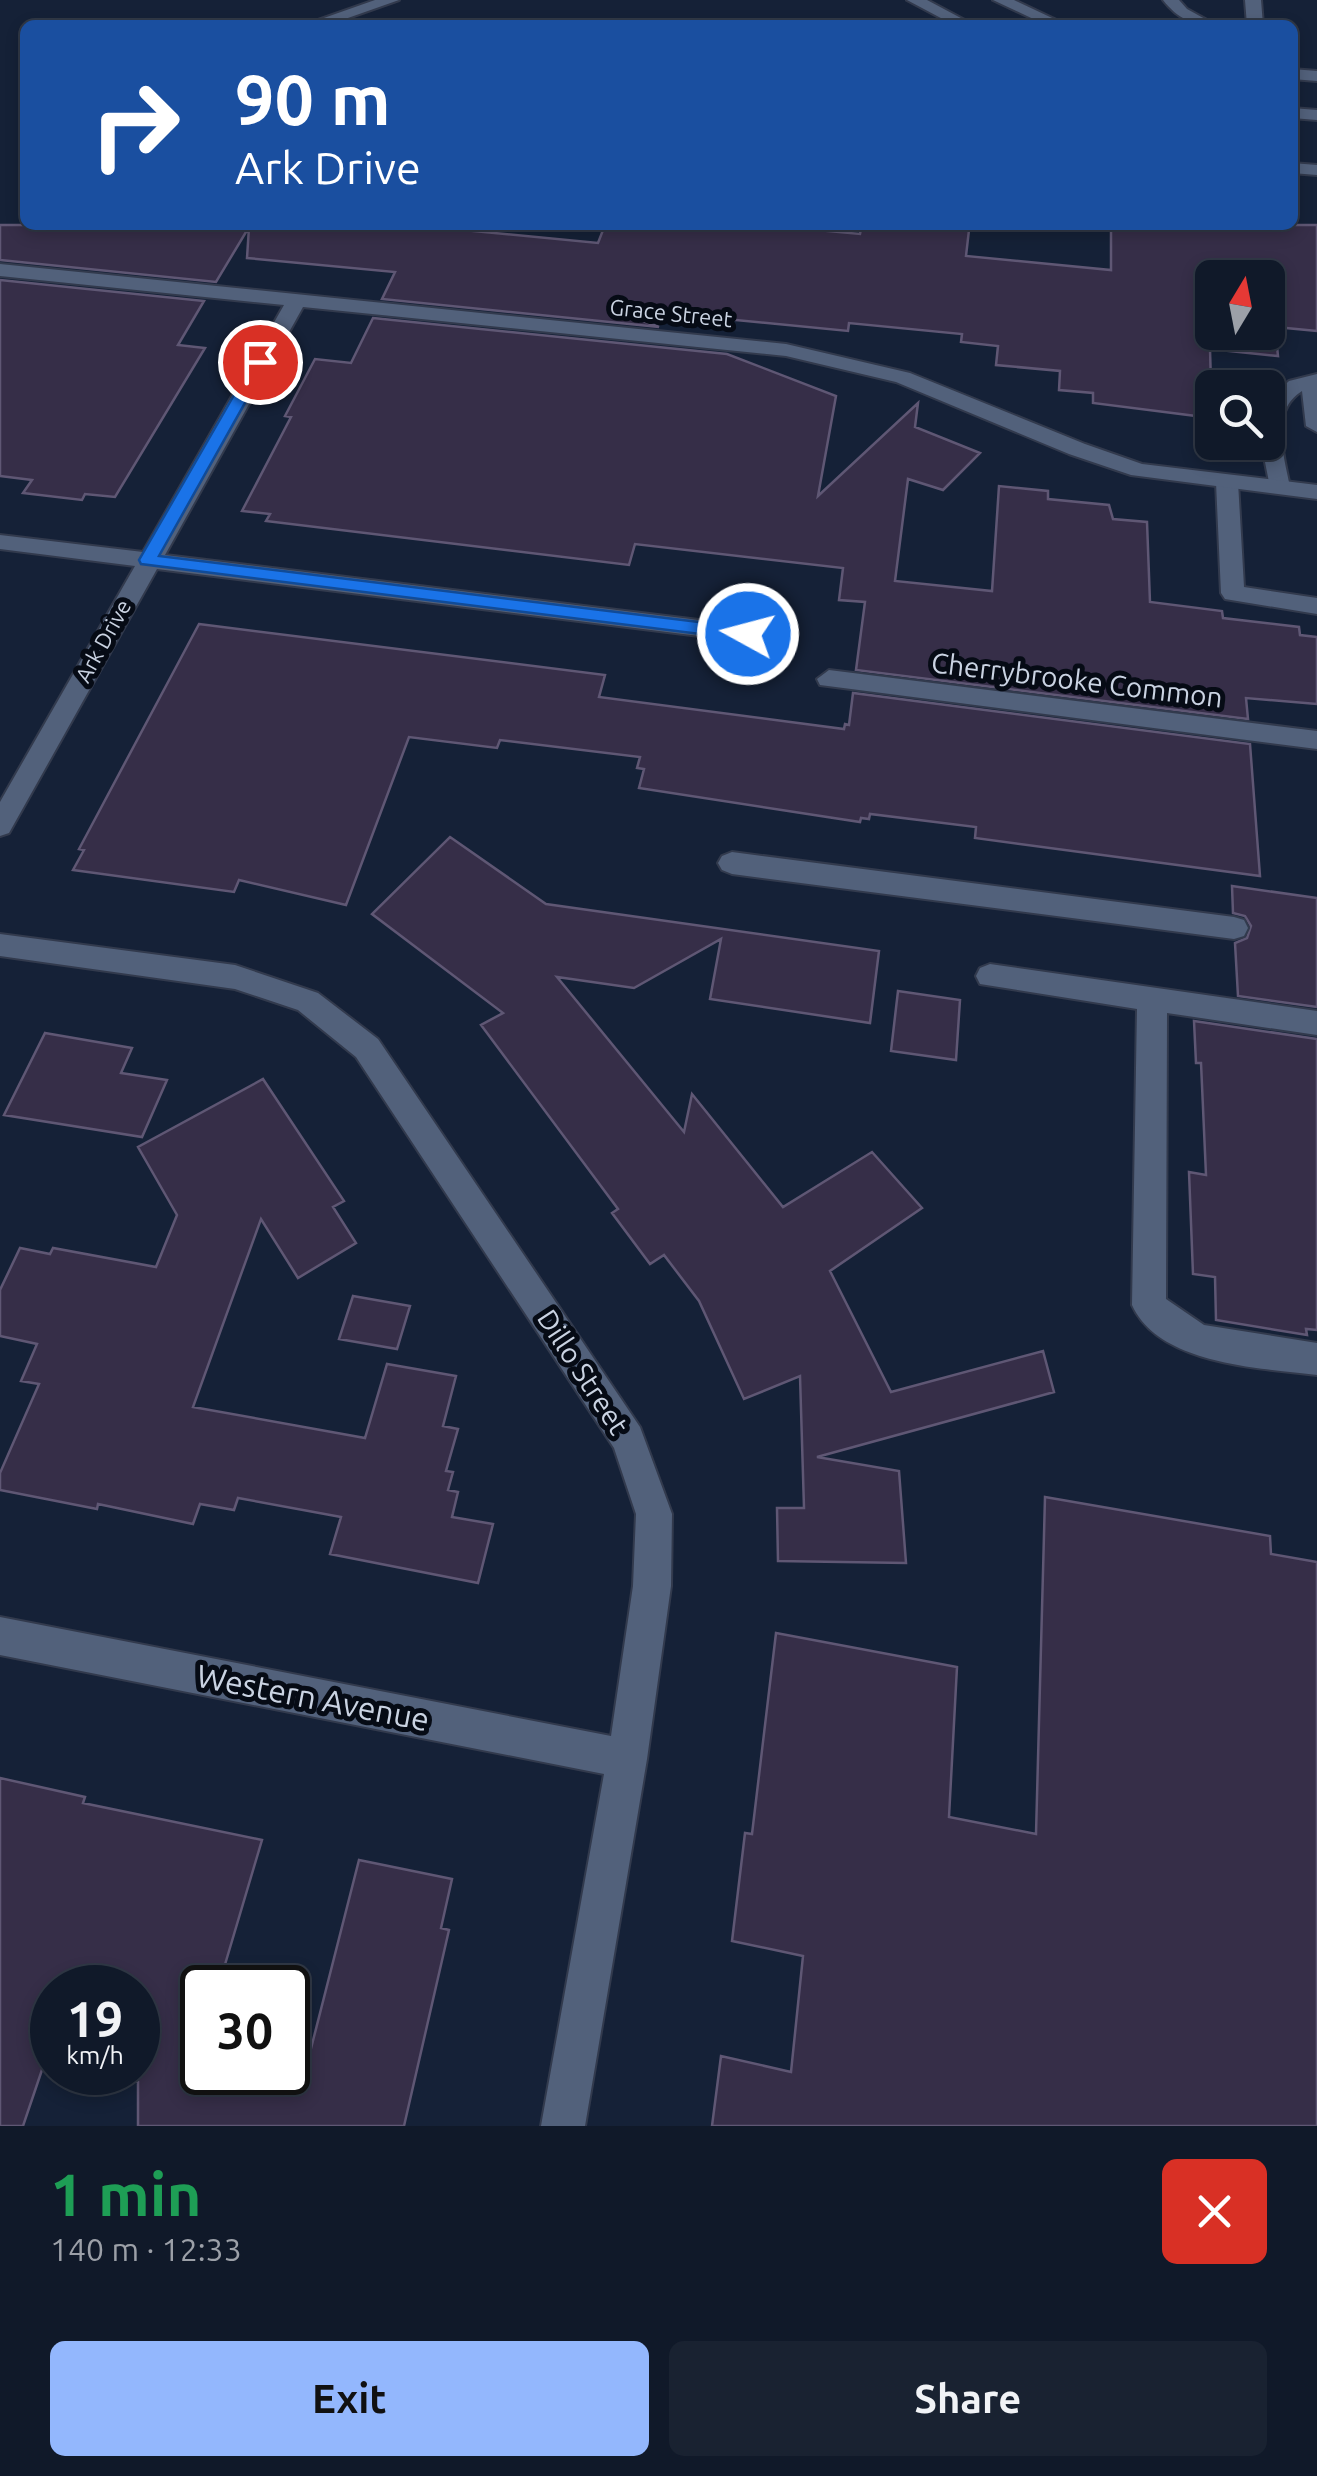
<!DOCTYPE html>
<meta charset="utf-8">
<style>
:root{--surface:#101929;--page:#192231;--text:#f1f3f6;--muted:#9ca0a8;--line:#303846;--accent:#93b7fd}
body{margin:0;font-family:Ubuntu,sans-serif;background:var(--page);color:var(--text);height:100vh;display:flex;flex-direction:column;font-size:38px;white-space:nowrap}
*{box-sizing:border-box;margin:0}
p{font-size:32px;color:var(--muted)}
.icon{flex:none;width:55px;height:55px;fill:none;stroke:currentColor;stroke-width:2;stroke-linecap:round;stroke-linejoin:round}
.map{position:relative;height:2126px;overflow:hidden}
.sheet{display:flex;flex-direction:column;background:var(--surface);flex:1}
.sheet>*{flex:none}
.guide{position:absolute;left:20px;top:20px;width:1278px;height:210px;border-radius:15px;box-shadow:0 5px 15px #0003,0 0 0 2px var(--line);background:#1a4fa0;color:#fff;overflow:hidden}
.needle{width:65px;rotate:10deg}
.buttons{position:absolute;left:1195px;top:260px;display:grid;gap:20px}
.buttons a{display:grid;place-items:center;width:90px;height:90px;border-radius:15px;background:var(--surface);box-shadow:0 5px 15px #0003,0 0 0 2px var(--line);font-size:50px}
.speed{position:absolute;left:30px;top:1965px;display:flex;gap:20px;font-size:50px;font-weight:700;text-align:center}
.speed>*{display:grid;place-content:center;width:130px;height:130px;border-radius:50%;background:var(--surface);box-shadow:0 5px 15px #0003,0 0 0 2px var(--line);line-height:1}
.speed small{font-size:25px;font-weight:400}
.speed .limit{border:5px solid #111;border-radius:15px;background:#fff;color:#111}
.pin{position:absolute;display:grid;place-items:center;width:85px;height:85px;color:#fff;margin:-42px;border:5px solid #fff;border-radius:50%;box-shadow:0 2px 10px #0007}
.me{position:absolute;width:110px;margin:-55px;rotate:277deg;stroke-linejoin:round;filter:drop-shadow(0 0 8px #0008)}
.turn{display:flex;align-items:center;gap:35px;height:210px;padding:0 50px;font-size:45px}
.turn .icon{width:130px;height:130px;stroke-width:2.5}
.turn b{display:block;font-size:70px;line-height:85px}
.round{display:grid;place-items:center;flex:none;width:105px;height:105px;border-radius:15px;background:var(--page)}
.summary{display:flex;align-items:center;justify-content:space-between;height:170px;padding:0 50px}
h1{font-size:60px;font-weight:700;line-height:75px;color:#1e9e55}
.cta{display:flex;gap:20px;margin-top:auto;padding:20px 50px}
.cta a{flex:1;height:115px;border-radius:15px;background:var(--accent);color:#111;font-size:40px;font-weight:700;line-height:115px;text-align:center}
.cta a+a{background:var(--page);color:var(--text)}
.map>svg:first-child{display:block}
</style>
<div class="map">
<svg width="1317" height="2126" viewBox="0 0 1317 2126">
<rect width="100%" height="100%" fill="#152137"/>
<path fill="#362e48" stroke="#5f5774" stroke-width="2.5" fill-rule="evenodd" d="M 0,225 L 411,225 L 598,243 L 605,225 L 762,225 L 860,234 L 862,225 L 912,225 L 969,230 L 966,256 L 1111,270 L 1111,225 L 1317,225 L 1317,331 L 1275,327 L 1278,356 L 1210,349 L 1212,418 L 1093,403 L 1093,393 L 1059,390 L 1060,371 L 996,365 L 998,346 L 961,342 L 962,334 L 849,323 L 848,331 L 623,309 L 622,313 L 659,327 L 382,299 L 395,272 L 247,258 L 249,227 L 216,282 L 0,260 ZM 1212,278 L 1268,278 L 1268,332 L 1212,332 Z
M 0,280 L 204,301 L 178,345 L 205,348 L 115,497 L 85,494 L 82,500 L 23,493 L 32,480 L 0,476 Z
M 373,318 L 727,354 L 836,396 L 818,496 L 918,403 L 915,427 L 980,453 L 943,490 L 908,479 L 895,581 L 992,591 L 999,486 L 1048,491 L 1048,499 L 1109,505 L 1113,519 L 1147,522 L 1150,602 L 1222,611 L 1223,618 L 1299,627 L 1300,635 L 1317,637 L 1317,704 L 1246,698 L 1248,719 L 856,670 L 865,602 L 839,600 L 843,568 L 635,544 L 629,565 L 266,521 L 270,514 L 242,511 L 291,417 L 285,416 L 315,359 L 351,363 Z
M 199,624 L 605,675 L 599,697 L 844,729 L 845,724 L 849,725 L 853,693 L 1250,744 L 1260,876 L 975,838 L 976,827 L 870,814 L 869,819 L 861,818 L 860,822 L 639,788 L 644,769 L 637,768 L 640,757 L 500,740 L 497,748 L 409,737 L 346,905 L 239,880 L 234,892 L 73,870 L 84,850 L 79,849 Z
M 450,837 L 546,904 L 879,951 L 870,1023 L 710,999 L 721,939 L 634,988 L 557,977 L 684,1132 L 692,1094 L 783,1207 L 872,1152 L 922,1208 L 830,1271 L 891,1392 L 1043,1351 L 1054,1392 L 817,1457 L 899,1471 L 906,1563 L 778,1561 L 777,1508 L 804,1508 L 800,1376 L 744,1399 L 699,1301 L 664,1255 L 650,1264 L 612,1213 L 618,1209 L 481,1025 L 503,1013 L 372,914 Z
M 1232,886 L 1317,898 L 1317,1007 L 1238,996 L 1235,943 L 1247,938 L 1251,926 L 1245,916 L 1233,913 Z
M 898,991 L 960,1000 L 956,1060 L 891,1051 Z
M 1194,1021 L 1317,1039 L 1317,1330 L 1306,1329 L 1307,1335 L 1216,1320 L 1215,1277 L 1193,1274 L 1189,1172 L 1206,1175 L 1201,1063 L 1196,1063 Z
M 45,1033 L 132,1048 L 121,1073 L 167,1080 L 142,1137 L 4,1115 Z
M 263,1079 L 344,1201 L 333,1207 L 356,1243 L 298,1278 L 261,1219 L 193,1407 L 365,1438 L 387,1364 L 456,1376 L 443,1426 L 458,1429 L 446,1471 L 453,1472 L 448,1490 L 458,1492 L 452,1517 L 493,1524 L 478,1583 L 330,1554 L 341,1517 L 238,1498 L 234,1510 L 200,1504 L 193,1524 L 98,1504 L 97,1509 L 0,1490 L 0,1473 L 39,1384 L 21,1381 L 37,1344 L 0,1336 L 0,1290 L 20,1248 L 50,1254 L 53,1248 L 156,1267 L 177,1215 L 138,1147 Z
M 353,1296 L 410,1306 L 397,1349 L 339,1339 Z
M 1045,1497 L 1270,1536 L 1271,1554 L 1317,1562 L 1317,2126 L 712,2126 L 721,2056 L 791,2072 L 803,1956 L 732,1941 L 745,1833 L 752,1834 L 776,1633 L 957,1667 L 949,1817 L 1036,1834 Z
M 0,1778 L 85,1797 L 83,1803 L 262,1840 L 218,1988 L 202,1988 L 202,2040 L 193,2072 L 305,2072 L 359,1860 L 452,1879 L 441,1928 L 449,1930 L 404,2126 L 138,2126 L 138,2082 L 98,2072 L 138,2072 L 138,1988 L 52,1988 L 52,2062 L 45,2061 L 23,2126 L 0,2126 Z"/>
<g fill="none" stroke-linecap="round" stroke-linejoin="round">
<g stroke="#323a4d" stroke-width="4">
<path id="lane" d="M 993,0 L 1014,0 L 1067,25 L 1046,25 Z
M 1163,0 L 1179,0 L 1187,9 L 1216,25 C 1192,25 1178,19 1163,0 Z
M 1245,0 L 1261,0 L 1263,25 L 1247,25 Z
M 1292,69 L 1317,71 L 1317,81 L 1292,79 Z
M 1292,108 L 1317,110 L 1317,120 L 1292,118 Z
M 1317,374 L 1317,432 L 1306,426 L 1302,391 C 1269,412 1284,455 1290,487 L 1287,492 L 1271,492 L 1261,442 L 1268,442 L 1268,401 L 1289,381 Z
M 1227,475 L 1238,482 L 1244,587 L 1317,598 L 1317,614 L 1225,599 L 1221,593 L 1216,482 Z
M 732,852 L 1234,917 L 1244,920 L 1248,928 L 1244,936 L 1234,939 L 732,874 L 722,870 L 718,863 L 722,856 Z
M 990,964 L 1317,1011 L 1317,1035 L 1167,1013 L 1166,1299 L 1204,1325 L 1317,1343 L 1317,1375 C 1261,1368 1159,1365 1132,1305 L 1137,1009 L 980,984 L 976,976 L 980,968 Z"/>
</g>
<g stroke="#323a4d" stroke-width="4">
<path id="street" d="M 375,0 L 399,0 L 328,25 L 304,25 Z
M 907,0 L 927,0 L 974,25 L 954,25 Z
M 1292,163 L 1317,165 L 1317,175 L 1292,173 Z
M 0,264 L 786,344 L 910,373 L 1085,444 L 1142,464 L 1317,485 L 1317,499 L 1131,475 L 1069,454 L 896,382 L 786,356 L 303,307 L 165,555 L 748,626 L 760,634 L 748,642 L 157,569 L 9,833 L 0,836 L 0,802 L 135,566 L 0,549 L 0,535 L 143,552 L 284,305 L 0,276 Z
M 829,670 L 1317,731 L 1317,749 L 820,685 L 817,679 Z
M 0,934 L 235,965 L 318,993 L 378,1039 L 640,1427 L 672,1514 L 671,1586 L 647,1759 L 585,2126 L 541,2126 L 604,1774 L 0,1655 L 0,1617 L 611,1736 L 633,1586 L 636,1514 L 614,1448 L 356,1057 L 298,1010 L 235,989 L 0,956 Z"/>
</g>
<use href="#lane" fill="#52617b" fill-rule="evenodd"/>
<use href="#street" fill="#52617b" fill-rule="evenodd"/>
</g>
<path fill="#1a73e8" stroke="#114b97" stroke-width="2.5" d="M 260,357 L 268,362 L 159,556 L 748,628 L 757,634 L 748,640 L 141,564 L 139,560 L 253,362 Z"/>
<g text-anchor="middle" stroke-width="10" stroke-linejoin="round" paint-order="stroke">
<g font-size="22" fill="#cad3e2" stroke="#060b15">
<text transform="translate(671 313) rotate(6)" y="8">Grace Street</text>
<text transform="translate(103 641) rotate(-61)" y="8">Ark Drive</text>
</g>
<g font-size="28" fill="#cad3e2" stroke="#060b15">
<text transform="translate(1077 680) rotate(7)" y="10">Cherrybrooke Common</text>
<text transform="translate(583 1372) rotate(57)" y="10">Dillo Street</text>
</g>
<g font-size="32" fill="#cad3e2" stroke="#060b15">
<text transform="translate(313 1698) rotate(11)" y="11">Western Avenue</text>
</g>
</g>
</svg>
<div class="buttons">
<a><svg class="needle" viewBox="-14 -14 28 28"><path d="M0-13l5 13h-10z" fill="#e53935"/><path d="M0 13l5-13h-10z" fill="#9ca0a8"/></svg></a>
<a><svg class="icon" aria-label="search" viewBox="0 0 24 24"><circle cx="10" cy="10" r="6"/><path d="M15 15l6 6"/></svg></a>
</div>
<div class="speed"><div>19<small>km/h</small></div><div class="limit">30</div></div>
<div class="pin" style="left:260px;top:362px;background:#d93025"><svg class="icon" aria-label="arrive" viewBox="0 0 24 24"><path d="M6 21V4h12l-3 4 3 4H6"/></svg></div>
<svg class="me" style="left:748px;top:634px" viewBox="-20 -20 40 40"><circle r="17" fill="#1a73e8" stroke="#fff" stroke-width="3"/><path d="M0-11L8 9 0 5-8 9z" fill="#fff"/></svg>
<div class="guide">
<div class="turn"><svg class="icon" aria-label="right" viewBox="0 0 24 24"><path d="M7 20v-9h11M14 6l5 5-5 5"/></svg><div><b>90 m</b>Ark Drive</div></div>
</div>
</div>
<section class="sheet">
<div class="summary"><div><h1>1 min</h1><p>140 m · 12:33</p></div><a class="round" style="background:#d93025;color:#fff"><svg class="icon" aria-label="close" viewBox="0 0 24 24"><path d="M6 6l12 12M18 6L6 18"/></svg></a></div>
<div class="cta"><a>Exit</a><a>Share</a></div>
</section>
